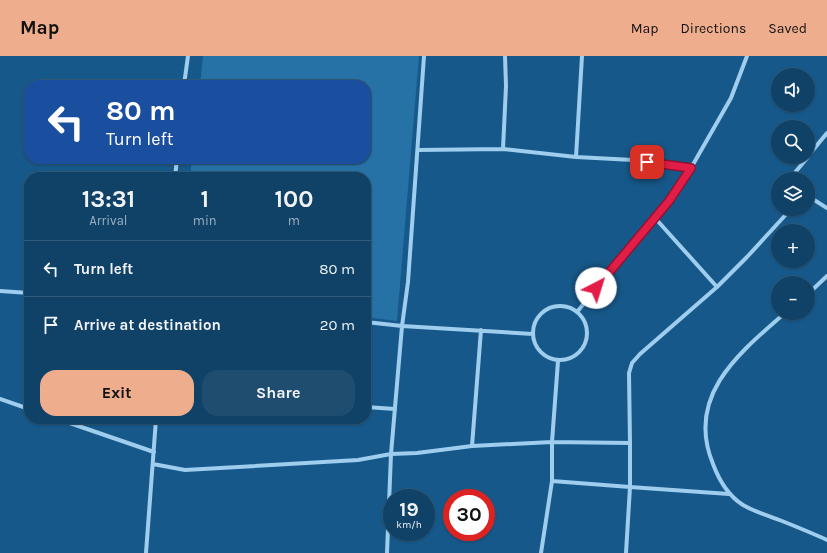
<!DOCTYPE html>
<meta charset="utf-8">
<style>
:root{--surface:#104267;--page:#1e4d70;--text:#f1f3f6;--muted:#9cb0c0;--line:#305b7b;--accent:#eead8d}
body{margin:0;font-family:Karla,sans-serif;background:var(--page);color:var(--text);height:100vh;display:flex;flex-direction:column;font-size:15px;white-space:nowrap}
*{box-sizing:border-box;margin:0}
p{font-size:13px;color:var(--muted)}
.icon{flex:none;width:22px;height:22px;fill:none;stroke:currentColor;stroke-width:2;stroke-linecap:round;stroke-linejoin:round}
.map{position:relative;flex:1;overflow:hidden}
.sheet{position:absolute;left:24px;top:116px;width:347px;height:252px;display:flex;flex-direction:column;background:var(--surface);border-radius:16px;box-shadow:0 1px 3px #0004,0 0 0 1px var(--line)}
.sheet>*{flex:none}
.banner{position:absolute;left:24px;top:24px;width:347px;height:84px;border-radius:16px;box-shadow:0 1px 3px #0004,0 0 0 1px var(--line);background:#1a4fa0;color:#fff;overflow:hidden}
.tools{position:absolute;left:771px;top:12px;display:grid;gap:8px}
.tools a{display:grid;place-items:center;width:44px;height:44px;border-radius:50%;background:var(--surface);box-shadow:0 1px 3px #0004,0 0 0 1px var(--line);font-size:20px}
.speed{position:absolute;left:383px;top:433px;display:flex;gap:8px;font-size:20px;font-weight:700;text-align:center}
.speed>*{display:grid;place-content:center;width:52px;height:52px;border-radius:50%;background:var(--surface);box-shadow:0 1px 3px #0004,0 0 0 1px var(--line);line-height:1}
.speed small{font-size:10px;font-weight:400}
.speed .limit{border:6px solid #d22;background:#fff;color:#111}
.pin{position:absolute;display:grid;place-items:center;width:34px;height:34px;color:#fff;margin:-17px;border-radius:8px;box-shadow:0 2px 6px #0006}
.me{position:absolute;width:44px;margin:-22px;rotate:40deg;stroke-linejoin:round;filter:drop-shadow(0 0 3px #0008)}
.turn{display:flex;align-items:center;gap:14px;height:84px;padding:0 16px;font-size:18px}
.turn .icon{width:52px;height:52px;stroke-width:2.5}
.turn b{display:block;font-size:28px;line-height:34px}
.eta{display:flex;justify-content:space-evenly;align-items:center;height:68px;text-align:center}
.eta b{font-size:24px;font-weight:700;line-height:28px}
.cta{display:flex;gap:8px;margin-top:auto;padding:8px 16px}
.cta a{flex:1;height:46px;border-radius:16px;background:var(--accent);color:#111;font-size:16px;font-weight:700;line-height:46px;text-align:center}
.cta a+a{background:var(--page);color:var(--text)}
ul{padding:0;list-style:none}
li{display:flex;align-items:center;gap:12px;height:56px;padding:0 16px;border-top:1px solid var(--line)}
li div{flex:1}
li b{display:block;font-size:15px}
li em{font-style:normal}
header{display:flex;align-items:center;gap:24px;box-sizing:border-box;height:56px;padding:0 20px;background:var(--accent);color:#111}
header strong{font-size:19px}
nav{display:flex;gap:22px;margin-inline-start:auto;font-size:14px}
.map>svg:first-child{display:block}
</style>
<header>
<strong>Map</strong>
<nav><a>Map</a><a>Directions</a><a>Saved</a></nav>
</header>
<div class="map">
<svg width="827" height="497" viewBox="0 0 827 497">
<rect width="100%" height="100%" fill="#165889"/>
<path fill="#2671a6" d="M 203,0 L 419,0 L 397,265 L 366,261 L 366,121 L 190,121 L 192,103 L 366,103 L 366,29 L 200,29 Z"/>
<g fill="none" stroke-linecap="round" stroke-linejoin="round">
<path stroke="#9ecdee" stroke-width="4" d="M 184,29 L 188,0
M 503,93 L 506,30 L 505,0
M 418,94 L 503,93 L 576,101 L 633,104 L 691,112
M 808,100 L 827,77
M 576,101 L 582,0
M 175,121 L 177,103
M 793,123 L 792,120 L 808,101
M 808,140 L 827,152
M 655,162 L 717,231
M 0,235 L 29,237
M 808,238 L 827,220
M533 277a27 27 0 1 1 54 0a27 27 0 1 1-54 0Z
M 577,256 L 675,136 L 691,112 L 731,42 L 747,0
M 785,257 C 739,297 685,340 713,408 C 719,424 727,439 743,449 C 755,456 769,460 782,465 C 797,471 812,477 827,484
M 366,266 L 402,270 L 533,278
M 0,343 L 29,353
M 366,351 L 395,353
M 58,363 L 154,396
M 630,387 L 629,317 L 632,307 L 640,298 L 717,231 L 747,201 L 791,153
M 472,390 L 481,274
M 153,408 L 185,414 L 358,404 L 391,398 L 417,397 L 472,390 L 552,386 L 630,387 L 630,431 L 729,438
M 552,425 L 630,431 L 626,497
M 146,497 L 156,363
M 387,497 L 391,398 L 402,270 L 408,226 L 424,0
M 541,497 L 552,425 L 552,386 L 558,305"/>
</g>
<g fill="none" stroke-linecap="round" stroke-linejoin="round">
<g stroke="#92132f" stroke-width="10">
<path id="route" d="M 596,232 L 669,145 L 691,112 L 647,106"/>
</g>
<use href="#route" stroke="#e11d48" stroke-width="7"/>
</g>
</svg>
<div class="tools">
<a><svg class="icon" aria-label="sound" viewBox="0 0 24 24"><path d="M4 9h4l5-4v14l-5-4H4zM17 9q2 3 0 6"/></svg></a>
<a><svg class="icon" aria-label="search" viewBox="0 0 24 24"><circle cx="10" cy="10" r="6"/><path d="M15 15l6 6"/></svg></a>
<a><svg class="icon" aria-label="layers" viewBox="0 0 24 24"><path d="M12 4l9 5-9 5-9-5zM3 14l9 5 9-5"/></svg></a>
<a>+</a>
<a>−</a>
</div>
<div class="speed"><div>19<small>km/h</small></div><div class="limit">30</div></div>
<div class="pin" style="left:647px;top:106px;background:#d93025"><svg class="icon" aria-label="arrive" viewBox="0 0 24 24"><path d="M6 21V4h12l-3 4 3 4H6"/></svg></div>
<svg class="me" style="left:596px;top:232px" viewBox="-20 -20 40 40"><circle r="19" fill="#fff"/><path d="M0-13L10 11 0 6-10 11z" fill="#e11d48"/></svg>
<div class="banner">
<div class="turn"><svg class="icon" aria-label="left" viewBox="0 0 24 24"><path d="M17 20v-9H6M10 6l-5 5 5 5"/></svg><div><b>80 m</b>Turn left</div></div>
</div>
<section class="sheet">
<div class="eta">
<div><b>13:31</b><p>Arrival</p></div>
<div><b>1</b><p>min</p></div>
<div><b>100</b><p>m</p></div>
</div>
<ul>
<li><svg class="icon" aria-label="left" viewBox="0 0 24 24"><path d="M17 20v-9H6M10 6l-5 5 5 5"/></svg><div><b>Turn left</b></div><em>80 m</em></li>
<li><svg class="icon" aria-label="arrive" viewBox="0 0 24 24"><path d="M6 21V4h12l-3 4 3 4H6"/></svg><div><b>Arrive at destination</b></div><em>20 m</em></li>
</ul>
<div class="cta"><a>Exit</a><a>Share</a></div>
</section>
</div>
